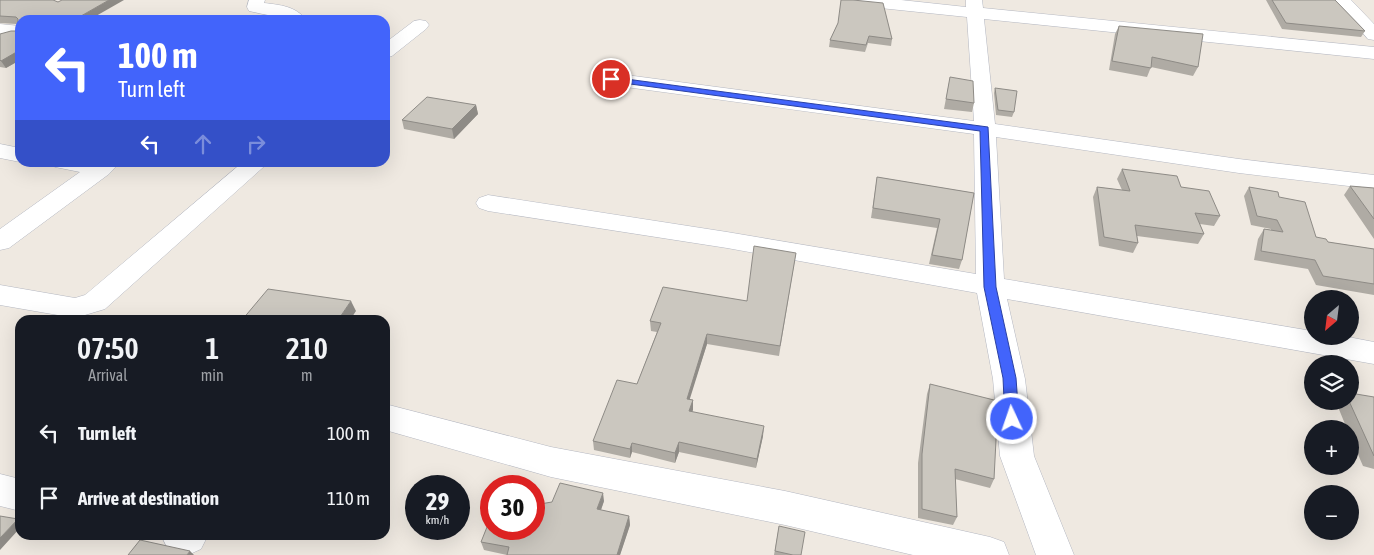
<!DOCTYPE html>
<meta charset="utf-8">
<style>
:root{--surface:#171b24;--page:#20242c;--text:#f1f3f6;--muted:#9ea1a6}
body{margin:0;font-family:"Asap Condensed",sans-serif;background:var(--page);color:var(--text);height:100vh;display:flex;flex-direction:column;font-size:19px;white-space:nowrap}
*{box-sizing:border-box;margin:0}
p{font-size:16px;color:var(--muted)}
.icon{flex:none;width:28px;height:28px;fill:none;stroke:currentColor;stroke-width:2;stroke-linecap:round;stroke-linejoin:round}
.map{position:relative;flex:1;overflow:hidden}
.details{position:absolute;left:15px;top:315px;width:375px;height:225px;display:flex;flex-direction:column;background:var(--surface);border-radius:15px;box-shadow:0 5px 20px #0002}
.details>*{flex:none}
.hud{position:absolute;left:15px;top:15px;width:375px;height:152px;border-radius:15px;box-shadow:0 5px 20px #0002;background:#4264fb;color:#fff;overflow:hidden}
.needle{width:32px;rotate:208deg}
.controls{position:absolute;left:1304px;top:290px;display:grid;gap:10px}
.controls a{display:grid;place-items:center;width:55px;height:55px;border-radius:50%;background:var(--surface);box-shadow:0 5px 20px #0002;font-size:25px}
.speed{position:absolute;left:405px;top:475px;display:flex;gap:10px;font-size:25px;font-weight:700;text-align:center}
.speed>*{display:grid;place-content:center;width:65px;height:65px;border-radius:50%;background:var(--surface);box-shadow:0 5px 20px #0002;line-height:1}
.speed small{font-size:12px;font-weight:400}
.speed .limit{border:8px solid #d22;background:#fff;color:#111}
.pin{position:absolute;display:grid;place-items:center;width:42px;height:42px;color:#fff;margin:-21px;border:2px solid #fff;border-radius:50%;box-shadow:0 1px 5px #0007}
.me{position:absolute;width:55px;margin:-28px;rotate:357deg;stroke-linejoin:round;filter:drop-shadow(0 0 4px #0008)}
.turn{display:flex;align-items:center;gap:18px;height:105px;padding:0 20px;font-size:22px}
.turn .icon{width:65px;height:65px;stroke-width:2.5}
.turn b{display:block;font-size:35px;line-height:42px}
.lanes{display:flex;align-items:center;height:48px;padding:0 20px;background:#0003;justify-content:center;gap:25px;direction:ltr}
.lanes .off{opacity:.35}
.eta{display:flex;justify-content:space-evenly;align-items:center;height:85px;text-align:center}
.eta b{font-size:30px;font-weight:600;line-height:35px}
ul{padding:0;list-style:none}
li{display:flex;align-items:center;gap:15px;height:65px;padding:0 20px}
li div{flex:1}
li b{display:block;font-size:19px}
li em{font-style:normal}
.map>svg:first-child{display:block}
</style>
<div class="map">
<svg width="1374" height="555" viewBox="0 0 1374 555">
<rect width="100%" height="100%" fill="#efe9e1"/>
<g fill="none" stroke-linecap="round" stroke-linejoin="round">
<g stroke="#b4b7c1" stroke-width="1">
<path id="street" d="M 249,0 L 265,0 L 264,3 C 280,5 296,6 306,20 C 288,20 267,15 249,11 L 247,7 Z
M 843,0 L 901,0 L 966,7 L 966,0 L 982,0 L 983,8 L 1374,47 L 1374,59 L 984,19 L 995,124 L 1239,159 L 1374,175 L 1374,189 L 1239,173 L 996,137 L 1004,279 L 1312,331 L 1312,336 L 1343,336 L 1374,342 L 1374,364 L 1007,299 L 1025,379 L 1034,456 L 1074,555 L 1036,555 L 1000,456 L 993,379 L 977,293 L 727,248 L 488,211 L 479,208 L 476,203 L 479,198 L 488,195 L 727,232 L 976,274 L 974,134 L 611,85 L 604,83 L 601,79 L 604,75 L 611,73 L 974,121 L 967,17 L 851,5 L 845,4 Z
M 1334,0 L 1351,0 L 1374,24 L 1374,40 L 1368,39 Z
M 420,20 L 426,21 L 429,25 L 426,29 L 392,56 L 385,58 L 385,43 L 414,21 Z
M 0,24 L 20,26 L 20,36 L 0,34 Z
M 0,144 L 20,148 L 20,162 L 0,158 Z
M 52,162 L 120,162 L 109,174 L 9,248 L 0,250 L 0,229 L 80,172 L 55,167 Z
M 243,162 L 269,162 L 105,309 L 75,318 L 0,305 L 0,285 L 75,298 L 85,295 Z
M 385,404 L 551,447 L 785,491 L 990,537 L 1004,542 L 1009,555 L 913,555 L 785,525 L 551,477 L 385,430 Z
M 0,474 L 20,479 L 20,511 L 0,506 Z
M 161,535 L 206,535 L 207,537 L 201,549 L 188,555 L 167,547 Z"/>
</g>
<use href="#street" fill="#fff" fill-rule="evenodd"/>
</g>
<path fill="#afaba4" d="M 0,0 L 20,20 L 20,60 L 6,68 L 0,67 L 0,34 L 17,31 L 17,24 L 0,23 Z
M 1266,0 L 1335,0 L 1365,31 L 1361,37 L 1282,29 Z
M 838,23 L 892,39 L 891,46 L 868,43 L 865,52 L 829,47 L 830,40 Z
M 1119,26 L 1198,67 L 1193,76 L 1151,67 L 1147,77 L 1109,70 L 1115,34 Z
M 950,77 L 974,103 L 972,112 L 944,109 Z
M 995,88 L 1014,112 L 1012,117 L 996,115 L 994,93 Z
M 476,105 L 478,114 L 454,139 L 404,129 L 402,120 Z
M 1122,169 L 1181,187 L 1220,216 L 1214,226 L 1200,224 L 1204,234 L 1198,244 L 1137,236 L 1138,243 L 1133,253 L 1099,246 L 1093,197 L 1097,187 L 1122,190 L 1117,179 Z
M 877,177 L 974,193 L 962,260 L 959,269 L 929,264 L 937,228 L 871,218 Z
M 1350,186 L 1374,188 L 1374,239 L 1344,195 Z
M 1249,187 L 1279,197 L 1316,237 L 1328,242 L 1374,249 L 1374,295 L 1316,285 L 1308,269 L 1254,260 L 1258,239 L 1264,229 L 1271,230 L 1271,229 L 1251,225 L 1244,196 Z
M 796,253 L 779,356 L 707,344 L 689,399 L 693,400 L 692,412 L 763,436 L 756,468 L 679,452 L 675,463 L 632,452 L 630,458 L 594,450 L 593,441 L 637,384 L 657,332 L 651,331 L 650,321 L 747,301 Z
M 930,384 L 994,479 L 990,488 L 955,479 L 957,517 L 953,525 L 918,518 L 918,463 L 927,394 Z
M 1374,397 L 1374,469 L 1363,466 L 1350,436 L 1350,429 L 1347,429 L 1336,402 L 1336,401 L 1350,401 Z
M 604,501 L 601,510 L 629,516 L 630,525 L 620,555 L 507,555 L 484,550 L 481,542 Z
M 779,526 L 801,555 L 774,555 Z"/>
<path fill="#8e8b86" d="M 109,0 L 124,0 L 89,20 L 74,20 Z
M 20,50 L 20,60 L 6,68 L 1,61 Z
M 476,105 L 478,114 L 454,139 L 452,129 Z
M 351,301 L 356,311 L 350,320 L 338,320 Z
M 707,334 L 707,344 L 687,408 L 687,399 Z
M 693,400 L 693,410 L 689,421 L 689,411 Z
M 764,426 L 763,436 L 756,468 L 757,459 Z
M 679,442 L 679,452 L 675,463 L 675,453 Z
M 632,443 L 632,452 L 630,458 L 630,449 Z
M 603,493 L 604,501 L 598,518 L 597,509 Z
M 629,516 L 630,525 L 620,555 L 617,555 Z
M 18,519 L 20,521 L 20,528 L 0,550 L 0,538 Z
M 190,551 L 194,555 L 187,555 Z"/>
<path fill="#cbc7bf" stroke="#8e8b86" d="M 0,0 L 53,0 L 58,2 L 62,0 L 109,0 L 74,20 L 20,20 L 20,50 L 1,61 L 0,60 L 0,34 L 11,31 L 17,31 L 18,19 L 16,17 L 0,16 Z
M 841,0 L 853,0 L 883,3 L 892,39 L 869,36 L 866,45 L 830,40 L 838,23 Z
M 1272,0 L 1335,0 L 1365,31 L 1286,23 Z
M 1119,26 L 1203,34 L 1198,67 L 1152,57 L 1151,68 L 1112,61 Z
M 950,77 L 973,81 L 974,103 L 946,99 Z
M 995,88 L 1017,91 L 1014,112 L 998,110 Z
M 427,97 L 476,105 L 452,129 L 402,120 Z
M 1122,169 L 1177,176 L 1181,187 L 1209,191 L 1220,216 L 1195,213 L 1204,234 L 1135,225 L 1138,243 L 1104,237 L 1097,187 L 1130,191 Z
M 877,177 L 974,193 L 962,260 L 932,255 L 940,219 L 873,208 Z
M 1350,186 L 1374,188 L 1374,219 Z
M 1249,187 L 1278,192 L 1279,197 L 1305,202 L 1316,237 L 1326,239 L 1328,242 L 1374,249 L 1374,284 L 1323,276 L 1315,260 L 1261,251 L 1264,229 L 1283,232 L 1277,220 L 1257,216 Z
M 754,246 L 796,253 L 780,346 L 707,334 L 687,399 L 693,400 L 689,411 L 764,426 L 757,459 L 679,442 L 675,453 L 632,443 L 630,449 L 593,441 L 617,380 L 637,384 L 661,323 L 650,321 L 663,287 L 747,301 Z
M 268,289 L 351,301 L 338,320 L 242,320 Z
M 930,384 L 998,401 L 994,479 L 955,469 L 957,517 L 922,509 L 922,454 Z
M 1350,393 L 1374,397 L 1374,456 L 1349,401 Z
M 560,483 L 603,493 L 597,509 L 629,516 L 617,555 L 507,555 L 509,547 L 481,542 L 491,517 L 491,529 L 534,529 L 534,505 L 552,502 Z
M 0,516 L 18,519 L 0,538 Z
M 779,526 L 805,532 L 801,555 L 793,555 L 775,551 Z
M 140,540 L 190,551 L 187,555 L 128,555 Z"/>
<path fill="#4264fb" stroke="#2b41a3" d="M 611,77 L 988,127 L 996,287 L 1016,378 L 1019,419 L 1017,423 L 1012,425 L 1007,423 L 1005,419 L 1003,378 L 984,287 L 980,131 L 608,81 L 608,78 Z"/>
</svg>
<div class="controls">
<a><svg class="needle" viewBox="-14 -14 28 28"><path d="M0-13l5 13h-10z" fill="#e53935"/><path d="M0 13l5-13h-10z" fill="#9ea1a6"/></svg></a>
<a><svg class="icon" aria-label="layers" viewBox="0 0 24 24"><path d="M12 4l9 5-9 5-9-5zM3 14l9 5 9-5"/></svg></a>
<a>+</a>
<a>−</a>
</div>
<div class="speed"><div>29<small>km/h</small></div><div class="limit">30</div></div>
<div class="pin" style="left:611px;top:79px;background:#d93025"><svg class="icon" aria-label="arrive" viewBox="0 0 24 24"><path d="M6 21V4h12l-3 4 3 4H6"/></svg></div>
<svg class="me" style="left:1012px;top:419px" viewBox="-20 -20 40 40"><circle r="17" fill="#4264fb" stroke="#fff" stroke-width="3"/><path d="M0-11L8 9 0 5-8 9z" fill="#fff"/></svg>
<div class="hud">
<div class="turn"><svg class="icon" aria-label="left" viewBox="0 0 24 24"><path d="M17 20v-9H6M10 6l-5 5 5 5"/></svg><div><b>100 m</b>Turn left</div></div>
<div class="lanes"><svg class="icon" aria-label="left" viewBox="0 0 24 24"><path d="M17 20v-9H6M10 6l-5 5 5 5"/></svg><svg class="icon off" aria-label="ahead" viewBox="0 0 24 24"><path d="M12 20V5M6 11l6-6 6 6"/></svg><svg class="icon off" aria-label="right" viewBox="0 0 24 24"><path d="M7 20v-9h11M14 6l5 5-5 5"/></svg></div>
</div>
<section class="details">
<div class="eta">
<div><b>07:50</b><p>Arrival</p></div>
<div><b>1</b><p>min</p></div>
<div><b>210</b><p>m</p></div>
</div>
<ul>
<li><svg class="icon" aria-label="left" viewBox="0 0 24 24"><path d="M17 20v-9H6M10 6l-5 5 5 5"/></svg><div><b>Turn left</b></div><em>100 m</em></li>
<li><svg class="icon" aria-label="arrive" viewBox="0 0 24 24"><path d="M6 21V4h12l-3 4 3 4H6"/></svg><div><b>Arrive at destination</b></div><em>110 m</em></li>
</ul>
</section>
</div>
